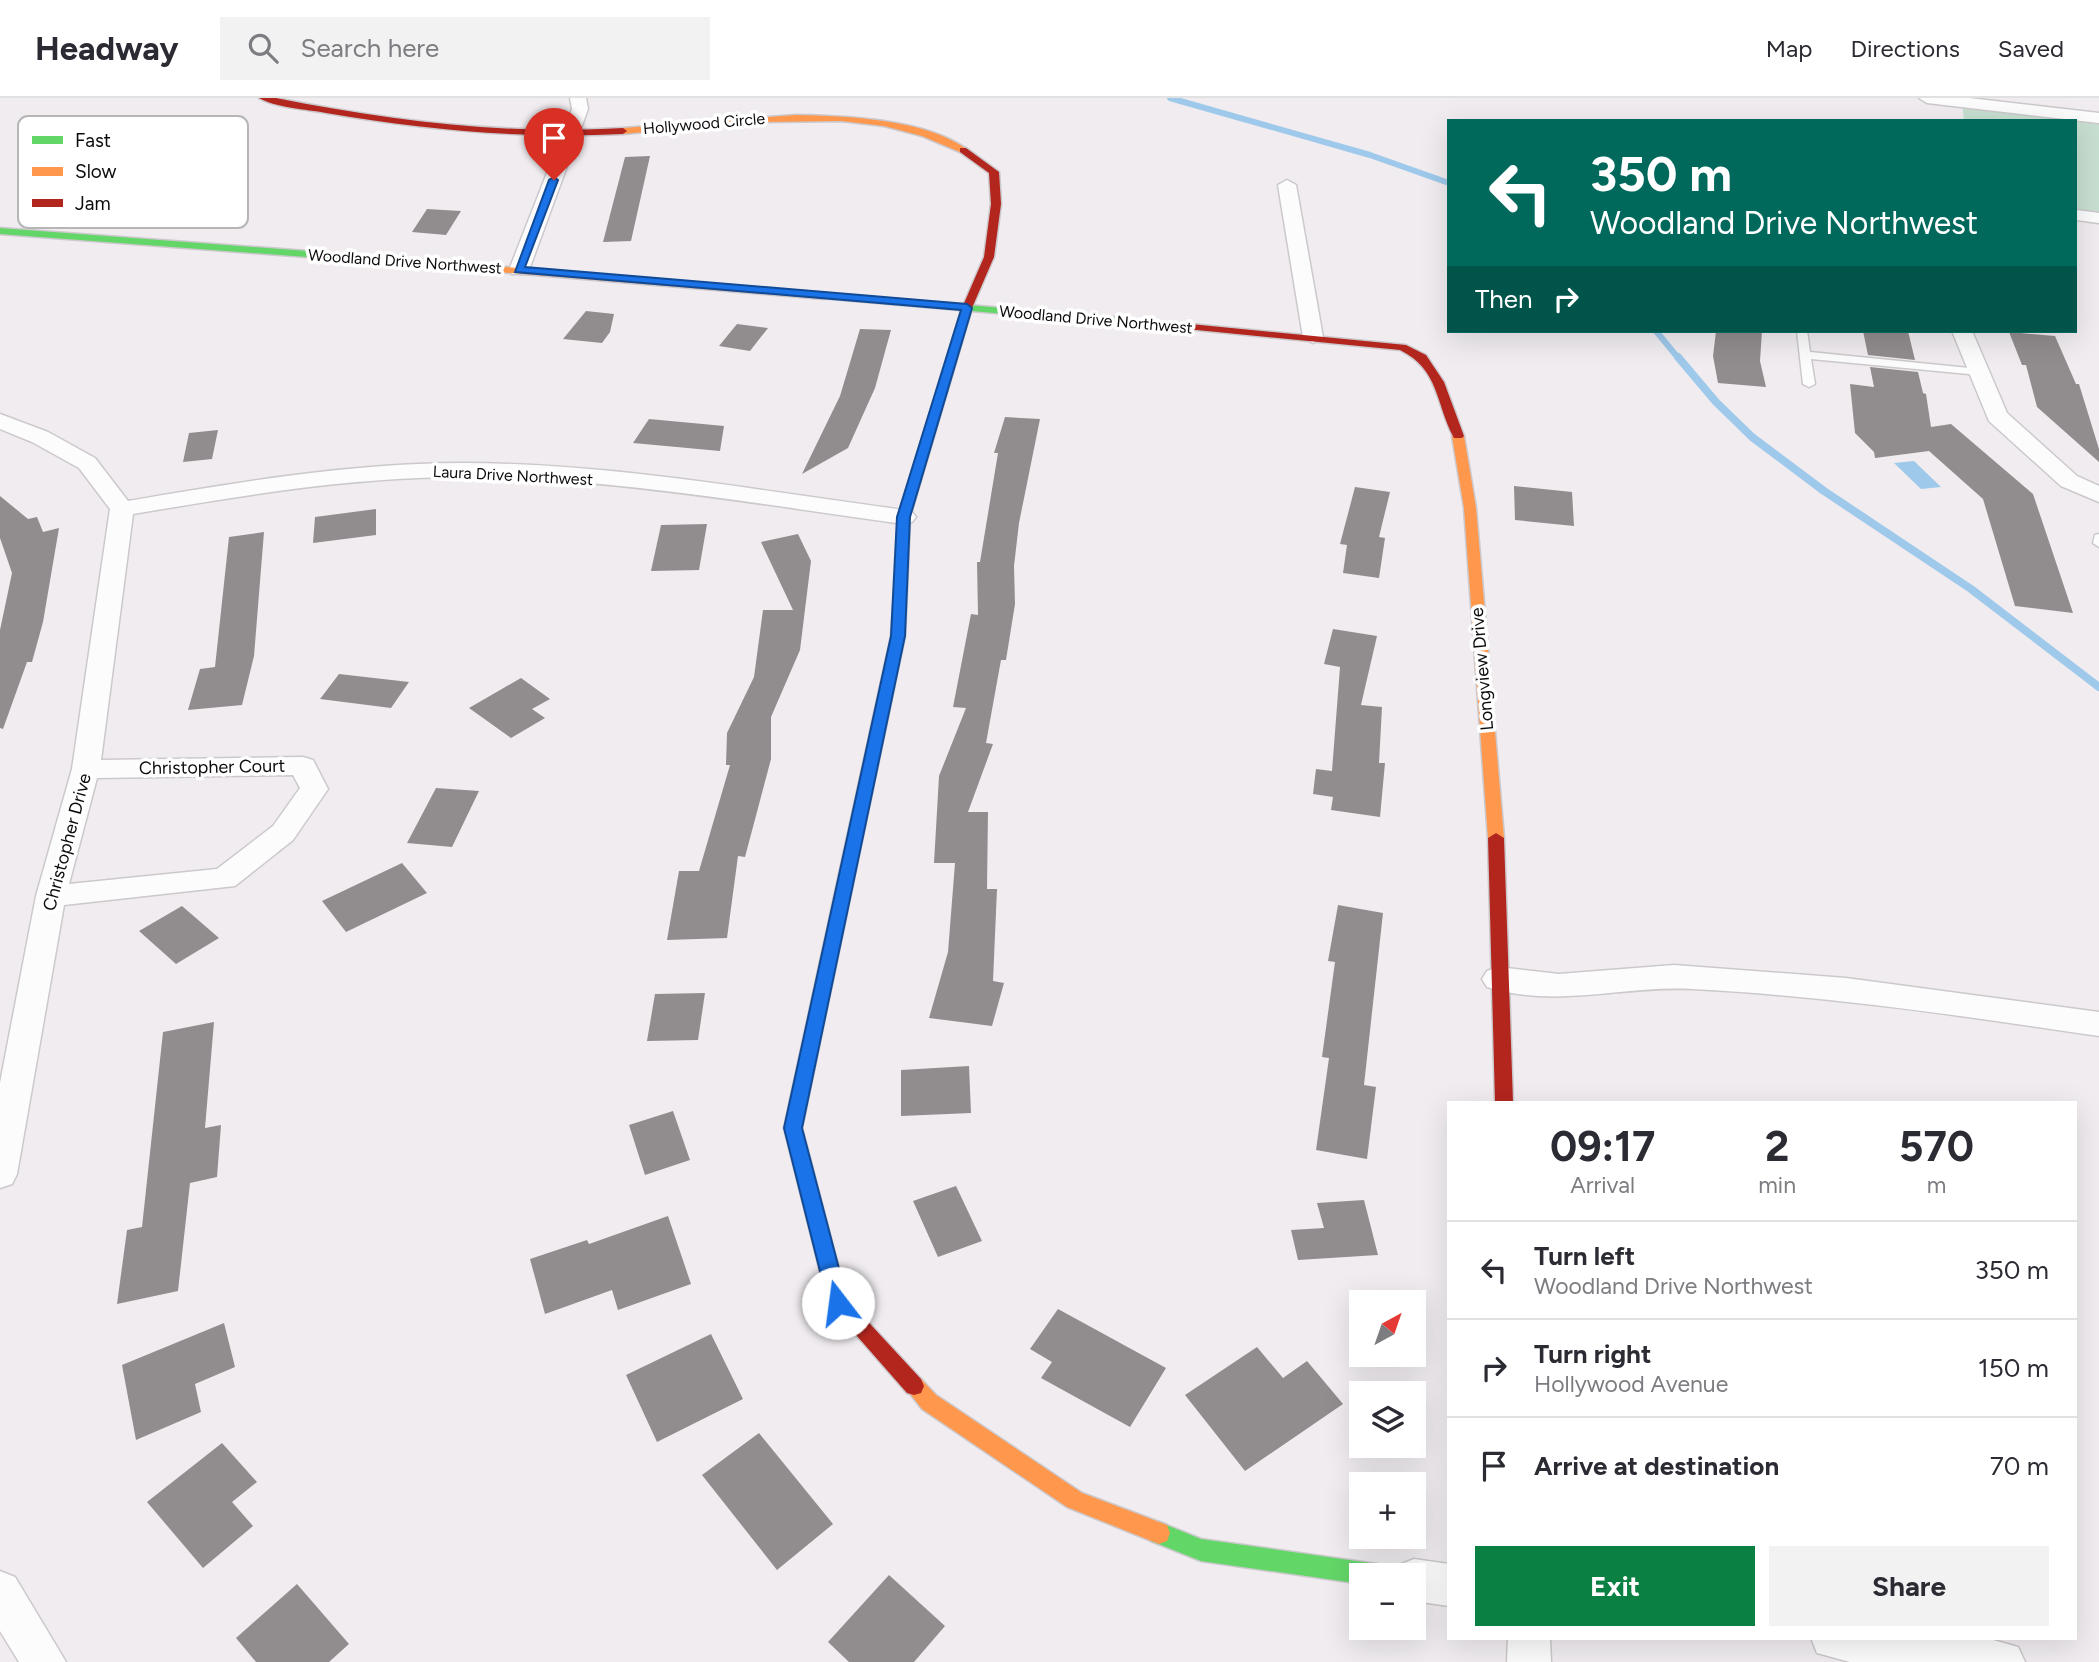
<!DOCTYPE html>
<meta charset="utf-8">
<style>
:root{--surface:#fff;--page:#f2f2f3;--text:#2b2b33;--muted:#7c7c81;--line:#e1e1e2;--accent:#0b8043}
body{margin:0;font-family:Figtree,sans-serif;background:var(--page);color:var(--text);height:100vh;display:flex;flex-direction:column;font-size:26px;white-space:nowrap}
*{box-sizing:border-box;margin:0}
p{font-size:23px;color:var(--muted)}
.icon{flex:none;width:38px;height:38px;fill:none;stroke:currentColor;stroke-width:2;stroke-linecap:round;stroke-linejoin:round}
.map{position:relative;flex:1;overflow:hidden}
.sheet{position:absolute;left:1447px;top:1003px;width:630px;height:539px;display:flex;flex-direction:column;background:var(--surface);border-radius:0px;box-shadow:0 7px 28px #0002}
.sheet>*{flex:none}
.banner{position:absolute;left:1447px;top:21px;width:630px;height:214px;border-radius:0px;box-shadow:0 7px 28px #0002;background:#00695c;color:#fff;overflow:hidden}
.needle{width:46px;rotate:40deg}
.controls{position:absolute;left:1349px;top:1192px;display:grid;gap:14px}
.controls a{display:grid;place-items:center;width:77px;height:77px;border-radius:0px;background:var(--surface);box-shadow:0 7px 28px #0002;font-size:35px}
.pin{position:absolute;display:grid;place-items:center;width:60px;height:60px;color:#fff;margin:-72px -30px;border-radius:50% 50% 50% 0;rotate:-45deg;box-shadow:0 0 7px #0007}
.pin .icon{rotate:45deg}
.me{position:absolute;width:77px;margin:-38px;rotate:345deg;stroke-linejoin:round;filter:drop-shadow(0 0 5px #0008)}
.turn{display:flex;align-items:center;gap:24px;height:147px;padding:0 28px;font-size:32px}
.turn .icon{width:91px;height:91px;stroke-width:2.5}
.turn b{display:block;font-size:49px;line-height:60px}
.then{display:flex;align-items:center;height:66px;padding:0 28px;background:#0003;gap:14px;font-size:26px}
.eta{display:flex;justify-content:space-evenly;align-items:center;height:119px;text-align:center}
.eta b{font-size:42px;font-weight:700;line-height:49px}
.primary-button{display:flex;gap:14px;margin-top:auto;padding:14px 28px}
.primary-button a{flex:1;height:80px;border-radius:0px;background:var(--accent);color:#fff;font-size:28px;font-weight:700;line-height:80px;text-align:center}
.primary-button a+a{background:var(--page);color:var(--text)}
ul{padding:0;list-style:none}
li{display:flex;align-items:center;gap:21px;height:98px;padding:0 28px;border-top:2px solid var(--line)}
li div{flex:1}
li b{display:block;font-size:26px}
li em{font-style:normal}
header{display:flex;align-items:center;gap:42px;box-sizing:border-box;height:98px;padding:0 35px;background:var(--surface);border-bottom:2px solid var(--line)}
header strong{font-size:33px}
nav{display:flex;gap:38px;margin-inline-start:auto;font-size:24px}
.search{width:490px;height:63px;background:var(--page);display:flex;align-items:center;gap:18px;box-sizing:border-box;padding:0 24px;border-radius:0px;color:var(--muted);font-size:26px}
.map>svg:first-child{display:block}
</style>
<header>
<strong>Headway</strong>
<div class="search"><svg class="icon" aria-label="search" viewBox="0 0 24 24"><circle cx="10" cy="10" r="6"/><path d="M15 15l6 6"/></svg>Search here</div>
<nav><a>Map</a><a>Directions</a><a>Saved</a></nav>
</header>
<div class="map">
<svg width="2099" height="1564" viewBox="0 0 2099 1564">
<rect width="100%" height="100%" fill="#f0ecf0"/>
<path fill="#c7dfd0" d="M 1962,4 L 2099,20 L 2099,119 L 2076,116 L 2076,23 L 1964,23 Z"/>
<path fill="#9ec9ea" d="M 1914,363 L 1941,389 L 1921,391 L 1894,365 Z"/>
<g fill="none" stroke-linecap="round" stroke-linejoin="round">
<path stroke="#9ec9ea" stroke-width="6" d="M 1170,0 L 1370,57 L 1449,85
M 1656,233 L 1679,261"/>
<path stroke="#9ec9ea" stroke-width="8" d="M 1678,259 L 1716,304 L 1752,339 L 1824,393 L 1971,491 L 2099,589"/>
</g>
<path fill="#918d8f" d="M 650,58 L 631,143 L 603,144 L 625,59 Z
M 427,111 L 461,113 L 446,137 L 412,134 Z
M 586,213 L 614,216 L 610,234 L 602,245 L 563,241 Z
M 737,226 L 768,230 L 750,253 L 719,248 Z
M 860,231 L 891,232 L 875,290 L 848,350 L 802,376 L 840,298 Z
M 1716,233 L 1762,233 L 1760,263 L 1766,289 L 1718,285 L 1713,258 Z
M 1863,233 L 1908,233 L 1915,262 L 1868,257 Z
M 2009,234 L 2055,238 L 2076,286 L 2079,286 L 2099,351 L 2099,364 L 2037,309 L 2026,267 L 2022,267 Z
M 1870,269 L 1918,274 L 1923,295 L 1926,296 L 1931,329 L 1951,326 L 2033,396 L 2073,515 L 2015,508 L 1983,401 L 1929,353 L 1875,360 L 1874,354 L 1855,335 L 1850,286 L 1874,289 Z
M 1005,319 L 1040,321 L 1019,425 L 1014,468 L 1015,506 L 1006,562 L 1001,562 L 986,645 L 993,646 L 968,714 L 988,714 L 987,791 L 997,791 L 993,883 L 1004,885 L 992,928 L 929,920 L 948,854 L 955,765 L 934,765 L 939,678 L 966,610 L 953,609 L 971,516 L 978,517 L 977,464 L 980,464 L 998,355 L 994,355 Z
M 649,321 L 724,328 L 720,353 L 633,345 Z
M 218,332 L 212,361 L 183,364 L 189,335 Z
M 1514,388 L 1572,394 L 1574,428 L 1515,422 Z
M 1355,389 L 1390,394 L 1379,439 L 1385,440 L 1379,480 L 1343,475 L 1347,447 L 1340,446 Z
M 0,398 L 28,421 L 37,419 L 43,434 L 59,430 L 43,524 L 32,564 L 27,564 L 3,631 L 0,630 L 0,532 L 12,475 L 0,440 Z
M 376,411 L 376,437 L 313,445 L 315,419 Z
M 707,426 L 699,472 L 651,473 L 661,427 Z
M 264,434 L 254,558 L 242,607 L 188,612 L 200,571 L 215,569 L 229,439 Z
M 798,436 L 811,463 L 800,552 L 771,619 L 771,661 L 745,759 L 738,758 L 727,840 L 667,842 L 679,773 L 699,773 L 730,667 L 726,667 L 727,635 L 754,579 L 763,512 L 793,512 L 761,444 Z
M 1333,531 L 1377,538 L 1361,607 L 1382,609 L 1379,665 L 1385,665 L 1380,719 L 1331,712 L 1333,699 L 1313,696 L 1316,671 L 1332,673 L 1340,569 L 1324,566 Z
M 339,576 L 409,584 L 391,610 L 320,601 Z
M 521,580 L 550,601 L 532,611 L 545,620 L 511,640 L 469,610 Z
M 436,690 L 479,693 L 452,749 L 407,745 Z
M 402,765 L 427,795 L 346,834 L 322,803 Z
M 1338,807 L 1383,815 L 1364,987 L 1376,989 L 1367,1061 L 1316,1052 L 1329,960 L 1322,959 L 1335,864 L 1328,863 Z
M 182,808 L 219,840 L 176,866 L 139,833 Z
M 705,895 L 698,942 L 647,943 L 655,896 Z
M 214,924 L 205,1030 L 221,1027 L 217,1079 L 190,1085 L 178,1193 L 117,1206 L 127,1132 L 142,1129 L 163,934 Z
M 969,968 L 971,1015 L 901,1018 L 901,972 Z
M 673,1013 L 690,1062 L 645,1077 L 629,1027 Z
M 956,1088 L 982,1143 L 938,1159 L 913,1103 Z
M 1364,1102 L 1378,1157 L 1298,1162 L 1291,1132 L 1324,1130 L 1317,1105 Z
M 668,1118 L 691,1186 L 618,1212 L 612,1192 L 545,1216 L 530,1161 L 587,1142 L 589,1146 Z
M 1058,1211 L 1166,1270 L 1130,1329 L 1041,1280 L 1052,1264 L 1030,1251 Z
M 224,1225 L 235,1269 L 195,1286 L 201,1314 L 136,1342 L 122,1267 Z
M 711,1236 L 743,1301 L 657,1344 L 626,1277 Z
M 1257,1249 L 1283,1280 L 1307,1263 L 1343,1306 L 1245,1373 L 1185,1297 Z
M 759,1335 L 833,1426 L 777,1472 L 702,1377 Z
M 222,1345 L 257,1384 L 232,1404 L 253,1428 L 203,1470 L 147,1404 Z
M 889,1477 L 945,1528 L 914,1564 L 849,1564 L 828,1544 Z
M 297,1486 L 349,1546 L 329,1564 L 256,1564 L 236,1540 Z"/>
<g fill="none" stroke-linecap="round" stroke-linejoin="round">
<g stroke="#ccc9cd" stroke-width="3">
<path id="lane" d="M 1797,233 L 1807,233 L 1810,254 L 1979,271 L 1985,274 L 1979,277 L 1811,261 L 1815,286 L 1809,289 L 1803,286 Z
M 2099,436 L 2099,449 L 2093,445 L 2095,437 Z"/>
</g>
<g stroke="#ccc9cd" stroke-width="3">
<path id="street" d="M 570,0 L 586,0 L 588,11 L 529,172 L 526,176 L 512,176 L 509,172 L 572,11 Z
M 1919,0 L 1969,0 L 2099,15 L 2099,25 L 1927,5 Z
M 1287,82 L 1296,87 L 1323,239 L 1313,245 L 1303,239 L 1278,87 Z
M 2076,112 L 2099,115 L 2099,125 L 2076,122 Z
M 1952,233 L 1972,233 L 2007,315 L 2077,378 L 2099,388 L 2099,404 L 2061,388 L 1989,323 Z
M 0,316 L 48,334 L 95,360 L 128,403 C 224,387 320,370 418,366 C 577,359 746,391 904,412 L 912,414 L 916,419 L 912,424 L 904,426 C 748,405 575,373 418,380 C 322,384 227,400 133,416 L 101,662 L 303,659 L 313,662 L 328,691 L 293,742 L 235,788 L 64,807 L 17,1076 L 12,1086 L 0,1090 L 0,985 L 36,798 L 72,671 L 110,411 L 79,370 L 32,344 L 0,331 ZM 293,677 L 300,690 L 273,728 L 217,771 L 69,786 L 97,680 Z
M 1674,867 L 1846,880 L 2099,914 L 2099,938 C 1964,918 1829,898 1693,891 C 1623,887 1556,911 1487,889 L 1482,881 L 1487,873 L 1498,869 L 1559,876 Z
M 1414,1461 L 1449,1466 L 1449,1508 L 1414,1503 L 1414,1477 L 1395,1477 L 1399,1467 Z
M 0,1473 L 15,1479 L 66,1564 L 19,1564 L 0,1533 Z
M 1508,1540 L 1550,1540 L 1551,1564 L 1507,1564 Z
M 1811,1540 L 1986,1540 L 2018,1549 L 2025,1564 L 1850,1564 L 1817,1555 Z"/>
</g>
<g stroke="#ccc9cd" stroke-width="3">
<path id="fast" d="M 0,130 L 347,156 L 352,159 L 347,162 L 0,136 Z
M 824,195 L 1160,223 L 1165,226 L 1160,229 L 820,200 L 819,198 Z
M 1159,1424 L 1201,1441 L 1377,1466 L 1385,1469 L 1388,1477 L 1362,1477 L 1362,1486 L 1201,1463 L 1151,1443 L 1148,1435 L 1151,1427 Z"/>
</g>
<g stroke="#ccc9cd" stroke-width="3">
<path id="slow" d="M 796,17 C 847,18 926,21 968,52 L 960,54 L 922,38 L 884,28 L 841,23 L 751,24 L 623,36 L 619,33 L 623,30 Z
M 347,156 L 824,195 L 829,198 L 824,201 L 343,161 L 343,157 Z
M 1458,335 L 1464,338 L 1476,410 L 1504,740 L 1496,745 L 1488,740 L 1464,410 L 1452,338 Z
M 902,464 L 908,468 L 905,538 L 855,776 L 847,782 L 839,776 L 891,538 L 896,468 Z
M 914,1279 L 921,1281 L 936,1297 L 1082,1395 L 1167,1427 L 1170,1435 L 1167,1443 L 1159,1446 L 1067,1409 L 922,1311 L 904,1288 L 907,1281 Z"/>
</g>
<g stroke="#ccc9cd" stroke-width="3">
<path id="jam" d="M 259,0 L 276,0 C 391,23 505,37 623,30 L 627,33 L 623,36 C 523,41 425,32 326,15 C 306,11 276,10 259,0 Z
M 960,50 L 966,50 L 999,74 L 1001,106 L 994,159 L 972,210 L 910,419 L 908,468 L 902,472 L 896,468 L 898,419 L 962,210 L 984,159 L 991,106 L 989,75 L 960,54 Z
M 1160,223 L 1406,247 L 1426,257 L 1444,284 L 1464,338 L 1462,340 L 1454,340 C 1435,305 1440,272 1400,252 L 1156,228 L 1155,226 Z
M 1496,735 L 1504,740 L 1513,1004 L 1495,1004 L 1488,740 Z
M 847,770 L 855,776 L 802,1030 L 847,1201 L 921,1281 L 924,1288 L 921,1295 L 914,1297 L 907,1295 L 828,1205 L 784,1030 L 839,776 Z"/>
</g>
<use href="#lane" fill="#fdfcfd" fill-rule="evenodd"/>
<use href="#street" fill="#fdfcfd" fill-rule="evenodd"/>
<use href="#fast" fill="#63d668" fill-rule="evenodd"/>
<use href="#slow" fill="#ff974d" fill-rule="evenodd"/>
<use href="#jam" fill="#b3261e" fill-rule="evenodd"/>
</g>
<path fill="#1a73e8" stroke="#114b97" stroke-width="2" d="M 554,79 L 558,82 L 525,169 L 967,206 L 972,210 L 910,419 L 905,538 L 802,1030 L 848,1205 L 845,1211 L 838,1214 L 831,1211 L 828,1205 L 784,1030 L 891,538 L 897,419 L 961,212 L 515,174 L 549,82 Z"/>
<g text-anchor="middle" stroke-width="7" stroke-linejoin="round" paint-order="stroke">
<g font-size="16" fill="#0d0b0d" stroke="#fff">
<text transform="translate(704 25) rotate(-5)" y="6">Hollywood Circle</text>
<text transform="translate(405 163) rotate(4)" y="6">Woodland Drive Northwest</text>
<text transform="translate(1096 221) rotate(5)" y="6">Woodland Drive Northwest</text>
<text transform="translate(513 377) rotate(3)" y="6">Laura Drive Northwest</text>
</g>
<g font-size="18" fill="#0d0b0d" stroke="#fff">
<text transform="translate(1482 571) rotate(-95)" y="6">Longview Drive</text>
<text transform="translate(212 669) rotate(-1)" y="6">Christopher Court</text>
<text transform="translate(67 744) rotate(-75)" y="6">Christopher Drive</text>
</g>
</g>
<rect x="18" y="18" width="230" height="112" rx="10" fill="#fff" stroke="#b6b6b6" stroke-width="2"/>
<rect x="32" y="38" width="31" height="8" fill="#63d668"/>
<rect x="32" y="69" width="31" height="9" fill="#ff974d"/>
<rect x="32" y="101" width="31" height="8" fill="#b3261e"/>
<g font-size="19" fill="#0d0b0d">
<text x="75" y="49">Fast</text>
<text x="75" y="80">Slow</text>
<text x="75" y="112">Jam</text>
</g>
</svg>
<div class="controls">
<a><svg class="needle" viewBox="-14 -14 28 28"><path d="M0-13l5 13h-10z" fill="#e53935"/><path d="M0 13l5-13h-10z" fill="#7c7c81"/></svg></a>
<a><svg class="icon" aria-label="layers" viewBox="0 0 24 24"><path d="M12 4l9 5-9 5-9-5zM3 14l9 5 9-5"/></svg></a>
<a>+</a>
<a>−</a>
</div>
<div class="pin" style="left:554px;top:82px;background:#d93025"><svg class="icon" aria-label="arrive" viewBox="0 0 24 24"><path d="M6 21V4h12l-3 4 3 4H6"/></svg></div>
<svg class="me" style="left:838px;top:1205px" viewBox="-20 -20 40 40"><circle r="19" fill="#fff"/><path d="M0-13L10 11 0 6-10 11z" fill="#1a73e8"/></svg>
<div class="banner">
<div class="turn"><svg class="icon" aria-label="left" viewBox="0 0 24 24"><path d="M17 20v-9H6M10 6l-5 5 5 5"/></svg><div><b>350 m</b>Woodland Drive Northwest</div></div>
<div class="then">Then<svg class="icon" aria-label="right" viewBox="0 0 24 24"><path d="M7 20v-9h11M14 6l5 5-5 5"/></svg></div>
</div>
<section class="sheet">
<div class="eta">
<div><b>09:17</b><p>Arrival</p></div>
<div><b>2</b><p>min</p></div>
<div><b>570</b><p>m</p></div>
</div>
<ul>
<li><svg class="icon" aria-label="left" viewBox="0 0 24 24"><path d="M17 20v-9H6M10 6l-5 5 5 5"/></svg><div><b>Turn left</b><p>Woodland Drive Northwest</p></div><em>350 m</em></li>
<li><svg class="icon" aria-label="right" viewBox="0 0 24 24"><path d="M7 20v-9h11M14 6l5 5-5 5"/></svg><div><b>Turn right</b><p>Hollywood Avenue</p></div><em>150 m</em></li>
<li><svg class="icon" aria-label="arrive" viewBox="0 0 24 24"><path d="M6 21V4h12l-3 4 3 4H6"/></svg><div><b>Arrive at destination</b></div><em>70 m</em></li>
</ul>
<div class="primary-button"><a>Exit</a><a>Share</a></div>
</section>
</div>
